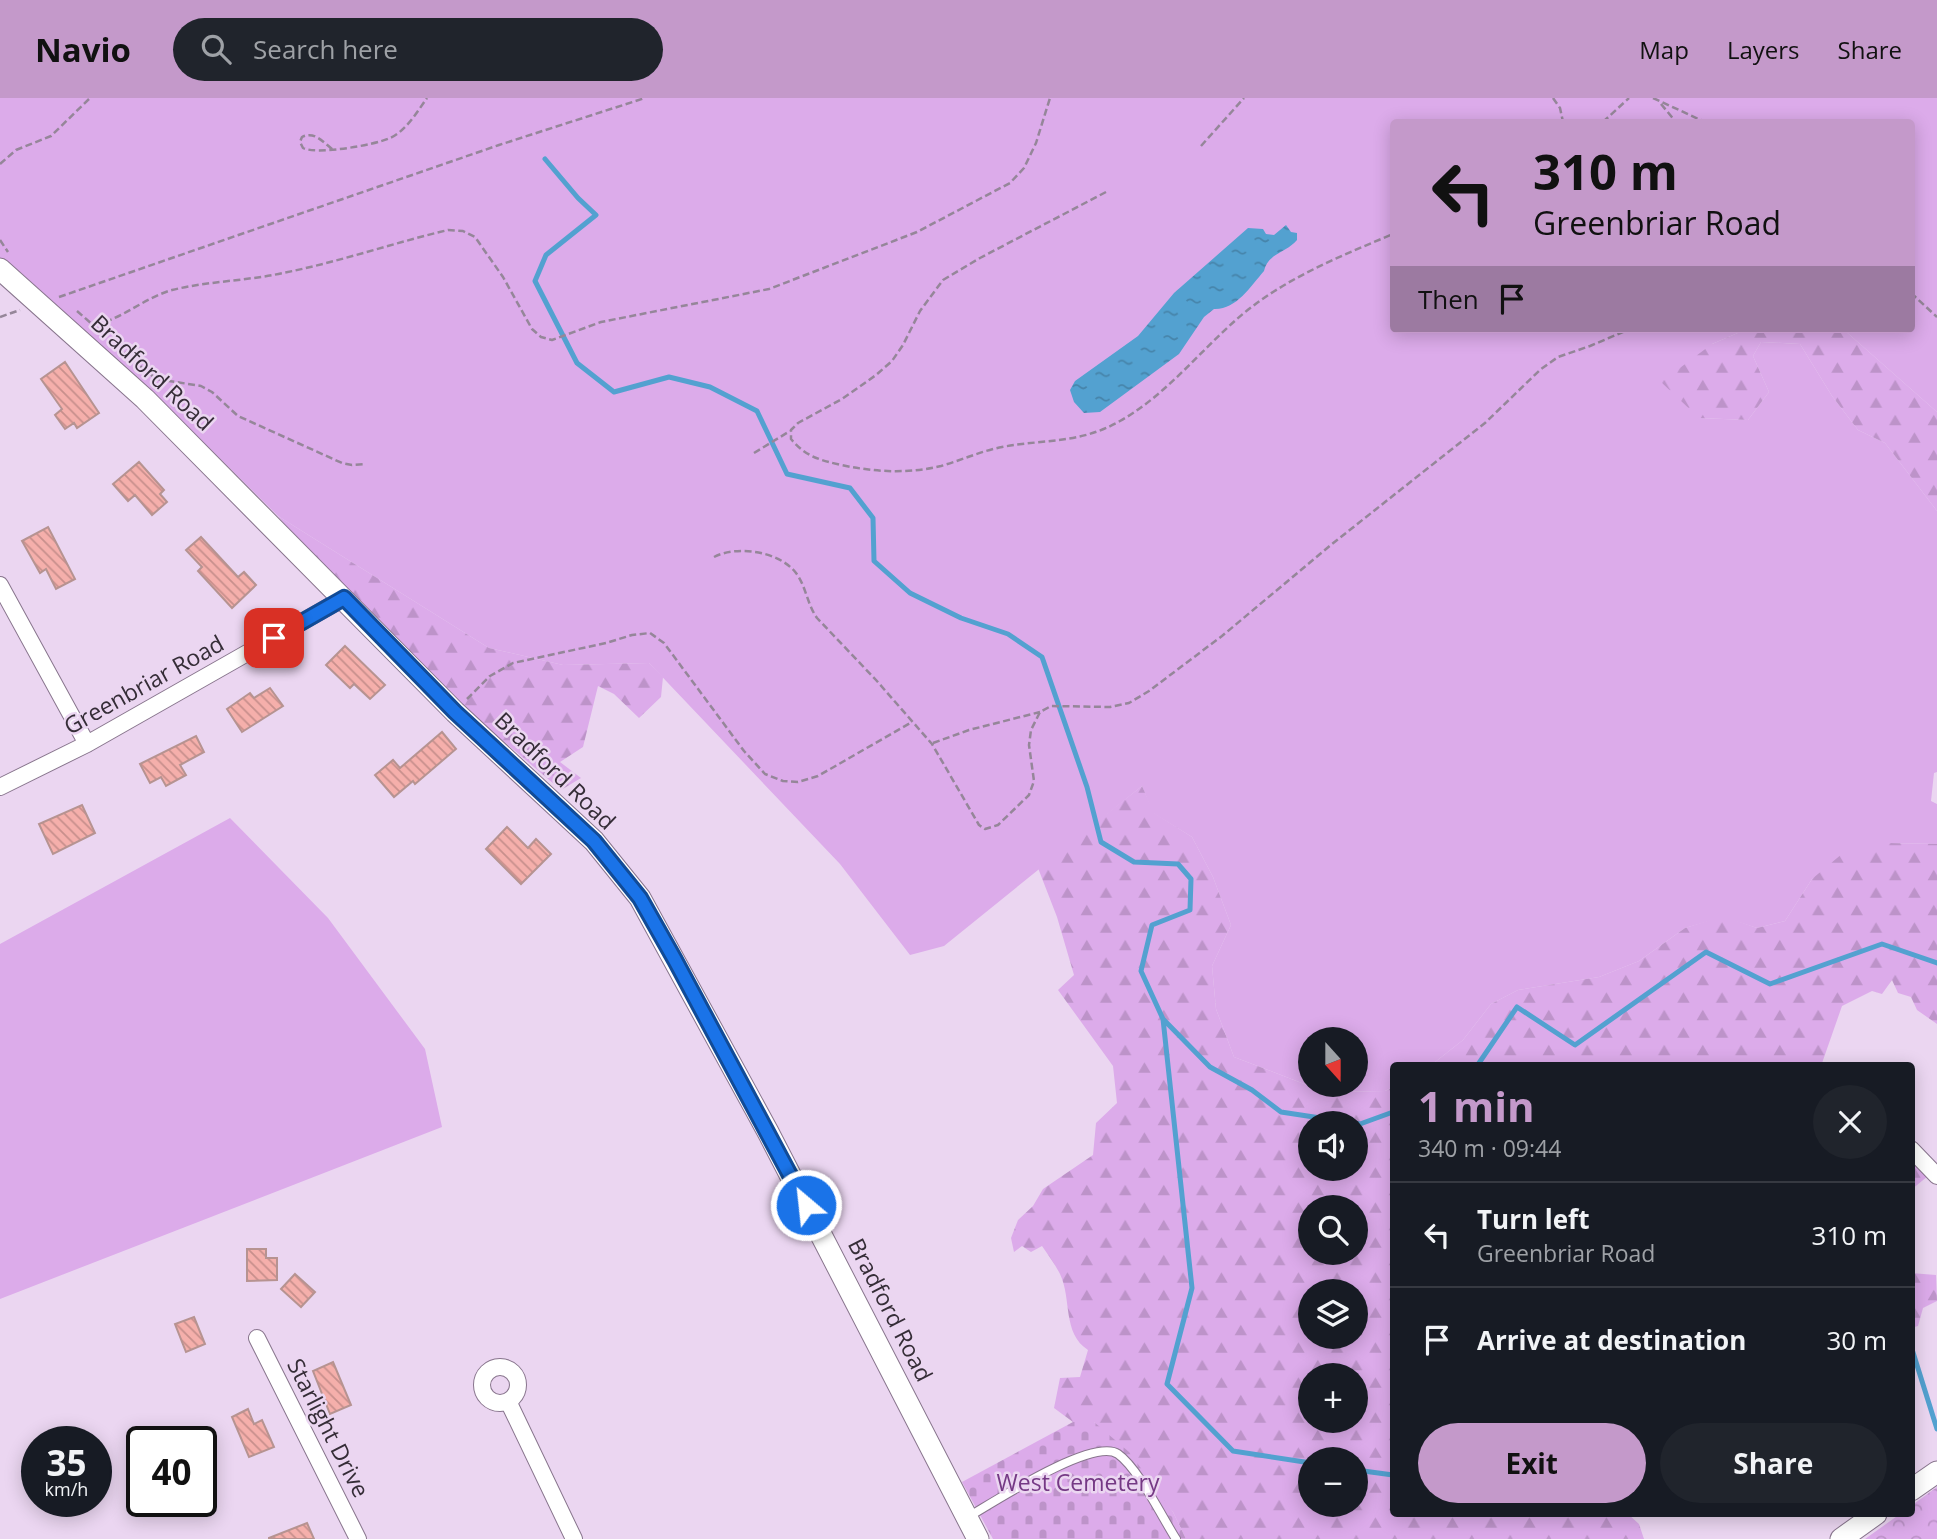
<!DOCTYPE html>
<meta charset="utf-8">
<style>
:root{--surface:#171b24;--page:#20242c;--text:#f1f3f6;--muted:#9ea1a6;--line:#363941;--accent:#c499ca}
body{margin:0;font-family:"Open Sans",sans-serif;background:var(--page);color:var(--text);height:100vh;display:flex;flex-direction:column;font-size:26px;white-space:nowrap}
*{box-sizing:border-box;margin:0}
p{font-size:23px;color:var(--muted)}
.icon{flex:none;width:38px;height:38px;fill:none;stroke:currentColor;stroke-width:2;stroke-linecap:round;stroke-linejoin:round}
.map{position:relative;flex:1;overflow:hidden}
.drawer{position:absolute;left:1390px;top:964px;width:525px;height:455px;display:flex;flex-direction:column;background:var(--surface);border-radius:7px;box-shadow:0 4px 18px #0003}
.drawer>*{flex:none}
.top-card{position:absolute;left:1390px;top:21px;width:525px;height:214px;border-radius:7px;box-shadow:0 4px 18px #0003;background:#c499ca;color:#111;overflow:hidden}
.needle{width:46px;rotate:159deg}
.buttons{position:absolute;left:1298px;top:929px;display:grid;gap:14px}
.buttons a{display:grid;place-items:center;width:70px;height:70px;border-radius:50%;background:var(--surface);box-shadow:0 4px 18px #0003;font-size:35px}
.speed{position:absolute;left:21px;top:1328px;display:flex;gap:14px;font-size:35px;font-weight:700;text-align:center}
.speed>*{display:grid;place-content:center;width:91px;height:91px;border-radius:50%;background:var(--surface);box-shadow:0 4px 18px #0003;line-height:1}
.speed small{font-size:18px;font-weight:400}
.speed .limit{border:4px solid #111;border-radius:10px;background:#fff;color:#111}
.pin{position:absolute;display:grid;place-items:center;width:60px;height:60px;color:#fff;margin:-30px;border-radius:14px;box-shadow:0 4px 10px #0006}
.me{position:absolute;width:77px;margin:-38px;rotate:332deg;stroke-linejoin:round;filter:drop-shadow(0 0 5px #0008)}
.turn{display:flex;align-items:center;gap:24px;height:147px;padding:0 28px;font-size:32px}
.turn .icon{width:91px;height:91px;stroke-width:2.5}
.turn b{display:block;font-size:49px;line-height:60px}
.then{display:flex;align-items:center;height:66px;padding:0 28px;background:#0003;gap:14px;font-size:26px}
.round{display:grid;place-items:center;flex:none;width:74px;height:74px;border-radius:37px;background:var(--page)}
.overview{display:flex;align-items:center;justify-content:space-between;height:119px;padding:0 28px}
h1{font-size:42px;font-weight:700;line-height:52px;color:var(--accent)}
.cta{display:flex;gap:14px;margin-top:auto;padding:14px 28px}
.cta a{flex:1;height:80px;border-radius:42px;background:var(--accent);color:#111;font-size:28px;font-weight:700;line-height:80px;text-align:center}
.cta a+a{background:var(--page);color:var(--text)}
ul{padding:0;list-style:none}
li{display:flex;align-items:center;gap:21px;height:105px;padding:0 28px;border-top:2px solid var(--line)}
li div{flex:1}
li b{display:block;font-size:26px}
li em{font-style:normal}
header{display:flex;align-items:center;gap:42px;box-sizing:border-box;height:98px;padding:0 35px;background:var(--accent);color:#111}
header strong{font-size:33px}
nav{display:flex;gap:38px;margin-inline-start:auto;font-size:24px}
.search{width:490px;height:63px;background:var(--page);display:flex;align-items:center;gap:18px;box-sizing:border-box;padding:0 24px;border-radius:38px;color:var(--muted);font-size:26px}
.map>svg:first-child{display:block}
</style>
<header>
<strong>Navio</strong>
<div class="search"><svg class="icon" aria-label="search" viewBox="0 0 24 24"><circle cx="10" cy="10" r="6"/><path d="M15 15l6 6"/></svg>Search here</div>
<nav><a>Map</a><a>Layers</a><a>Share</a></nav>
</header>
<div class="map">
<svg width="1937" height="1441" viewBox="0 0 1937 1441">
<defs>
<pattern id="forest-firs" width="22" height="20" patternUnits="userSpaceOnUse" patternTransform="scale(1.75)"><rect width="22" height="20" fill="#dcabea"/><path d="M5 1l3.5 6h-7zM16 11l3.5 6h-7z" fill="#bd93c9"/></pattern>
<pattern id="cemetery-stones" width="16" height="16" patternUnits="userSpaceOnUse" patternTransform="scale(1.75)"><rect width="16" height="16" fill="#dcabea"/><path d="M2 7V4a2 2 0 0 1 4 0v3zM10 15v-3a2 2 0 0 1 4 0v3z" fill="#bd93c9"/></pattern>
<pattern id="park-crowns" width="20" height="18" patternUnits="userSpaceOnUse" patternTransform="scale(1.75)"><rect width="20" height="18" fill="#dcabea"/><path d="M2 6a3 3 0 1 1 6 0M12 15a3 3 0 1 1 6 0" fill="none" stroke="#bd93c9"/></pattern>
<pattern id="water-ripples" width="26" height="14" patternUnits="userSpaceOnUse" patternTransform="scale(1.75)"><rect width="26" height="14" fill="#53a1d0"/><path d="M2 4q2-2 4 0t4 0M15 11q2-2 4 0t4 0" fill="none" stroke="#4684aa"/></pattern>
<pattern id="building-back-hatch" width="6" height="6" patternUnits="userSpaceOnUse" patternTransform="scale(1.75)"><rect width="6" height="6" fill="#f5afab"/><path d="M-1 5l2 2M0 0l6 6M5-1l2 2" fill="none" stroke="#c78f8c"/></pattern>
</defs>
<rect width="100%" height="100%" fill="#ebd6f1"/>
<path fill="#dcabea" fill-rule="evenodd" d="M 0,0 L 1937,0 L 1937,314 L 1843,231 L 1911,231 L 1911,24 L 1393,24 L 1393,231 L 1747,231 L 1712,246 L 1699,320 L 1748,322 L 1769,294 L 1753,258 L 1761,244 L 1800,246 L 1832,298 L 1858,332 L 1885,345 L 1937,413 L 1937,674 L 1934,675 L 1931,703 L 1937,706 L 1937,746 L 1890,745 L 1812,781 L 1785,823 L 1757,830 L 1723,819 L 1685,830 L 1639,863 L 1599,879 L 1518,892 L 1491,906 L 1463,942 L 1430,968 L 1393,968 L 1393,989 L 1385,993 L 1325,994 L 1234,959 L 1216,911 L 1212,868 L 1231,827 L 1213,779 L 1192,739 L 1153,715 L 1142,688 L 944,848 L 910,857 L 840,766 L 649,565 L 563,567 L 489,550 L 278,418 L 155,296 L 14,170 L 0,160 ZM 1311,942 L 1356,942 L 1356,987 L 1311,987 Z
M 230,720 L 328,820 L 425,951 L 442,1029 L 0,1201 L 0,846 Z"/>
<path fill="url(#forest-firs)" fill-rule="evenodd" d="M 1747,231 L 1843,231 L 1937,314 L 1937,413 L 1885,345 L 1858,332 L 1832,298 L 1800,246 L 1761,244 L 1753,258 L 1769,294 L 1748,322 L 1699,320 L 1661,284 L 1712,246 Z
M 278,418 L 489,550 L 563,567 L 649,565 L 663,579 L 661,599 L 639,620 L 614,596 L 598,588 L 583,649 L 560,664 L 581,680 L 561,692 L 449,597 L 308,456 Z
M 1142,688 L 1154,715 L 1192,739 L 1213,779 L 1231,827 L 1212,868 L 1216,911 L 1234,959 L 1325,994 L 1385,993 L 1393,989 L 1393,1416 L 1628,1416 L 1639,1426 L 1644,1441 L 1186,1441 L 1173,1414 L 1094,1324 L 1073,1324 L 1054,1310 L 1060,1280 L 1080,1279 L 1088,1252 C 1062,1235 1072,1201 1060,1176 C 1055,1166 1048,1157 1042,1148 L 1031,1154 L 1022,1148 L 1014,1154 L 1011,1140 L 1018,1122 L 1033,1108 L 1043,1091 L 1093,1057 L 1096,1025 L 1117,1005 L 1113,968 L 1058,892 L 1074,877 L 1057,819 L 1038,770 ZM 1311,1026 L 1356,1026 L 1356,1071 L 1311,1071 ZM 1311,1110 L 1356,1110 L 1356,1155 L 1311,1155 ZM 1311,1194 L 1356,1194 L 1356,1239 L 1311,1239 ZM 1311,1278 L 1356,1278 L 1356,1323 L 1311,1323 ZM 1311,1362 L 1356,1362 L 1356,1407 L 1311,1407 Z
M 1890,745 L 1937,746 L 1937,926 L 1917,912 L 1911,899 L 1898,895 L 1892,882 L 1882,896 L 1872,893 L 1842,908 L 1821,968 L 1430,968 L 1463,942 L 1491,906 L 1518,892 L 1599,879 L 1639,863 L 1685,830 L 1723,818 L 1757,830 L 1785,823 L 1812,781 L 1849,750 Z
M 1911,1060 L 1928,1078 L 1911,1092 Z
M 1911,1175 L 1936,1177 L 1937,1203 L 1923,1210 L 1918,1228 L 1911,1230 Z"/>
<path fill="url(#cemetery-stones)" d="M 1073,1324 L 1094,1324 L 1129,1354 L 1173,1414 L 1186,1441 L 993,1441 L 962,1384 Z"/>
<path fill="url(#park-crowns)" d="M 1937,1389 L 1937,1441 L 1865,1441 L 1900,1416 L 1911,1416 L 1911,1408 Z"/>
<path fill="url(#water-ripples)" d="M 1286,127 L 1291,134 L 1297,135 L 1297,142 C 1286,155 1268,155 1264,173 C 1250,189 1236,212 1214,211 L 1204,219 L 1179,256 L 1100,314 L 1084,315 L 1074,304 L 1070,292 L 1075,283 L 1138,238 L 1174,195 L 1248,130 L 1263,131 L 1266,136 L 1274,137 Z"/>
<g fill="none" stroke-linecap="round" stroke-linejoin="round">
<path stroke="#53a1d0" stroke-width="5" d="M 545,61 L 578,100 L 596,117 L 546,157 L 535,183 L 577,265 L 614,294 L 669,279 L 710,289 L 757,313 L 787,376 L 850,390 L 873,420 L 874,463 L 910,495 L 961,520 L 1008,536 L 1042,559 L 1087,689 L 1101,744 L 1134,764 L 1178,766 L 1191,781 L 1190,812 L 1152,827 L 1141,873 L 1163,921 L 1210,969 L 1252,992 L 1281,1014 L 1360,1026 L 1393,1014
M 1163,921 L 1192,1190 L 1167,1286 L 1233,1353 L 1311,1365
M 1477,968 L 1517,909 L 1575,947 L 1706,854 L 1770,886 L 1882,846 L 1937,865
M 1911,1248 L 1937,1331
M 1356,1372 L 1393,1377"/>
</g>
<path fill="url(#building-back-hatch)" stroke="#b69391" stroke-width="2" d="M 65,264 L 99,315 L 77,330 L 74,325 L 65,331 L 55,317 L 62,311 L 41,281 Z
M 139,364 L 164,392 L 160,396 L 167,404 L 152,417 L 135,397 L 128,403 L 113,386 Z
M 48,429 L 75,481 L 56,491 L 46,471 L 40,475 L 22,443 Z
M 201,439 L 238,479 L 244,474 L 256,487 L 232,510 L 198,473 L 202,469 L 186,452 Z
M 345,548 L 385,587 L 370,601 L 354,586 L 350,590 L 326,567 Z
M 270,590 L 283,608 L 242,634 L 227,611 L 250,595 L 254,600 Z
M 442,634 L 456,651 L 415,686 L 413,683 L 394,699 L 375,677 L 393,662 L 400,670 Z
M 196,638 L 204,654 L 180,667 L 186,677 L 166,688 L 161,679 L 150,685 L 140,666 Z
M 82,707 L 95,735 L 53,756 L 39,726 Z
M 507,729 L 528,750 L 536,741 L 551,756 L 521,786 L 486,751 Z
M 247,1151 L 266,1151 L 266,1160 L 277,1160 L 277,1182 L 247,1183 Z
M 295,1176 L 315,1194 L 301,1209 L 281,1191 Z
M 194,1219 L 205,1246 L 186,1254 L 175,1226 Z
M 333,1264 L 351,1307 L 330,1316 L 313,1273 Z
M 248,1311 L 254,1326 L 262,1322 L 274,1349 L 249,1359 L 232,1319 Z
M 307,1425 L 314,1441 L 269,1441 L 269,1440 Z"/>
<g fill="none" stroke-linecap="round" stroke-linejoin="round">
<g stroke="#88758d" stroke-width="10">
<path id="lane" d="M 968,1419 C 994,1404 1093,1339 1118,1356 C 1138,1370 1162,1419 1176,1441"/>
</g>
<g stroke="#88758d" stroke-width="18">
<path id="street" d="M 0,487 L 87,646
M 0,689 L 87,646 L 344,500
M 1911,1051 L 1937,1078
M 257,1240 L 358,1441
M482 1287a18 18 0 1 1 36 0a18 18 0 1 1-36 0Z
M 508,1303 L 574,1441"/>
</g>
<g stroke="#88758d" stroke-width="23">
<path id="secondary" d="M 0,171 L 145,301 L 455,614 L 594,743 L 640,800 L 768,1034 L 978,1441
M 1911,1392 L 1937,1374
M 1841,1441 L 1876,1416"/>
</g>
<path stroke="#958699" stroke-width="2.5" stroke-dasharray="7 3.5" stroke-linecap="butt" d="M 1553,0 L 1560,10 L 1563,24
M 1653,0 L 1705,24
M 1661,6 L 1676,24
M 1603,24 L 1629,0
M 1201,48 L 1244,0
M 332,51 C 322,43 314,33 302,39 L 300,44 L 303,50 C 317,57 375,47 390,40 C 406,33 417,14 427,0
M 0,66 L 16,52 L 51,38 L 90,0
M 1106,94 L 980,160 L 943,182 L 920,213 L 903,247 L 892,263 L 876,277 L 842,301 L 798,325 L 791,332 L 791,341 C 806,359 820,362 841,367 C 875,374 907,376 941,368 C 962,362 981,353 1002,349 C 1045,341 1080,346 1120,323 C 1168,296 1202,250 1244,215 C 1288,179 1341,158 1393,136
M 0,142 L 8,154
M 1911,195 L 1937,219
M 59,199 L 499,47 L 645,0
M 77,213 L 147,274 L 157,281 L 201,288 L 212,294 L 238,318 L 342,365 L 352,367 L 365,366
M 0,219 L 20,212
M 95,227 C 124,220 144,200 172,192 C 209,183 246,183 283,175 C 339,164 393,145 448,132 L 463,133 L 475,139 L 503,179 L 532,231 L 541,239 L 552,242 L 601,224 L 769,191 L 917,134 L 1010,85 L 1024,70 L 1036,45 L 1050,0
M 754,355 L 790,333
M 714,459 C 737,447 779,453 796,475 C 806,488 807,506 817,520 L 876,582 L 932,646 L 979,727 L 985,731 L 998,727 L 1029,697 L 1034,683 L 1029,647 L 1031,632 L 1040,614 L 1051,608 L 1110,609 L 1129,605 L 1149,593 L 1222,538 L 1332,446 L 1485,325 L 1541,271 L 1558,259 L 1590,248 L 1630,231
M 467,601 L 490,578 L 513,565 L 606,545 L 632,537 L 650,535 L 664,545 L 744,653 L 765,676 L 783,683 L 798,684 L 818,678 L 912,624
M 933,645 L 969,632 L 1040,614"/>
<use href="#lane" stroke="#fff" stroke-width="8"/>
<use href="#street" stroke="#fff" stroke-width="16"/>
<use href="#secondary" stroke="#fff" stroke-width="21"/>
</g>
<g fill="none" stroke-linecap="round" stroke-linejoin="round">
<g stroke="#114b97" stroke-width="18">
<path id="route" d="M 274,540 L 344,500 L 455,614 L 594,743 L 640,800 L 675,862 L 806,1107"/>
</g>
<use href="#route" stroke="#1a73e8" stroke-width="12"/>
</g>
<g text-anchor="middle" stroke-width="5" stroke-linejoin="round" paint-order="stroke">
<g font-size="23" fill="#352d37" stroke="#ebd6f1">
<text transform="translate(152 275) rotate(43)" y="8">Bradford Road</text>
<text transform="translate(144 587) rotate(-29)" y="8">Greenbriar Road</text>
<text transform="translate(555 673) rotate(44)" y="8">Bradford Road</text>
<text transform="translate(890 1212) rotate(63)" y="8">Bradford Road</text>
<text transform="translate(328 1330) rotate(63)" y="8">Starlight Drive</text>
</g>
<g font-size="23" fill="#753985" stroke="#ebd6f1">
<text x="1078" y="1393">West Cemetery</text>
</g>
</g>
</svg>
<div class="buttons">
<a><svg class="needle" viewBox="-14 -14 28 28"><path d="M0-13l5 13h-10z" fill="#e53935"/><path d="M0 13l5-13h-10z" fill="#9ea1a6"/></svg></a>
<a><svg class="icon" aria-label="sound" viewBox="0 0 24 24"><path d="M4 9h4l5-4v14l-5-4H4zM17 9q2 3 0 6"/></svg></a>
<a><svg class="icon" aria-label="search" viewBox="0 0 24 24"><circle cx="10" cy="10" r="6"/><path d="M15 15l6 6"/></svg></a>
<a><svg class="icon" aria-label="layers" viewBox="0 0 24 24"><path d="M12 4l9 5-9 5-9-5zM3 14l9 5 9-5"/></svg></a>
<a>+</a>
<a>−</a>
</div>
<div class="speed"><div>35<small>km/h</small></div><div class="limit">40</div></div>
<div class="pin" style="left:274px;top:540px;background:#d93025"><svg class="icon" aria-label="arrive" viewBox="0 0 24 24"><path d="M6 21V4h12l-3 4 3 4H6"/></svg></div>
<svg class="me" style="left:806px;top:1107px" viewBox="-20 -20 40 40"><circle r="17" fill="#1a73e8" stroke="#fff" stroke-width="3"/><path d="M0-11L8 9 0 5-8 9z" fill="#fff"/></svg>
<div class="top-card">
<div class="turn"><svg class="icon" aria-label="left" viewBox="0 0 24 24"><path d="M17 20v-9H6M10 6l-5 5 5 5"/></svg><div><b>310 m</b>Greenbriar Road</div></div>
<div class="then">Then<svg class="icon" aria-label="arrive" viewBox="0 0 24 24"><path d="M6 21V4h12l-3 4 3 4H6"/></svg></div>
</div>
<section class="drawer">
<div class="overview"><div><h1>1 min</h1><p>340 m · 09:44</p></div><a class="round"><svg class="icon" aria-label="close" viewBox="0 0 24 24"><path d="M6 6l12 12M18 6L6 18"/></svg></a></div>
<ul>
<li><svg class="icon" aria-label="left" viewBox="0 0 24 24"><path d="M17 20v-9H6M10 6l-5 5 5 5"/></svg><div><b>Turn left</b><p>Greenbriar Road</p></div><em>310 m</em></li>
<li><svg class="icon" aria-label="arrive" viewBox="0 0 24 24"><path d="M6 21V4h12l-3 4 3 4H6"/></svg><div><b>Arrive at destination</b></div><em>30 m</em></li>
</ul>
<div class="cta"><a>Exit</a><a>Share</a></div>
</section>
</div>
